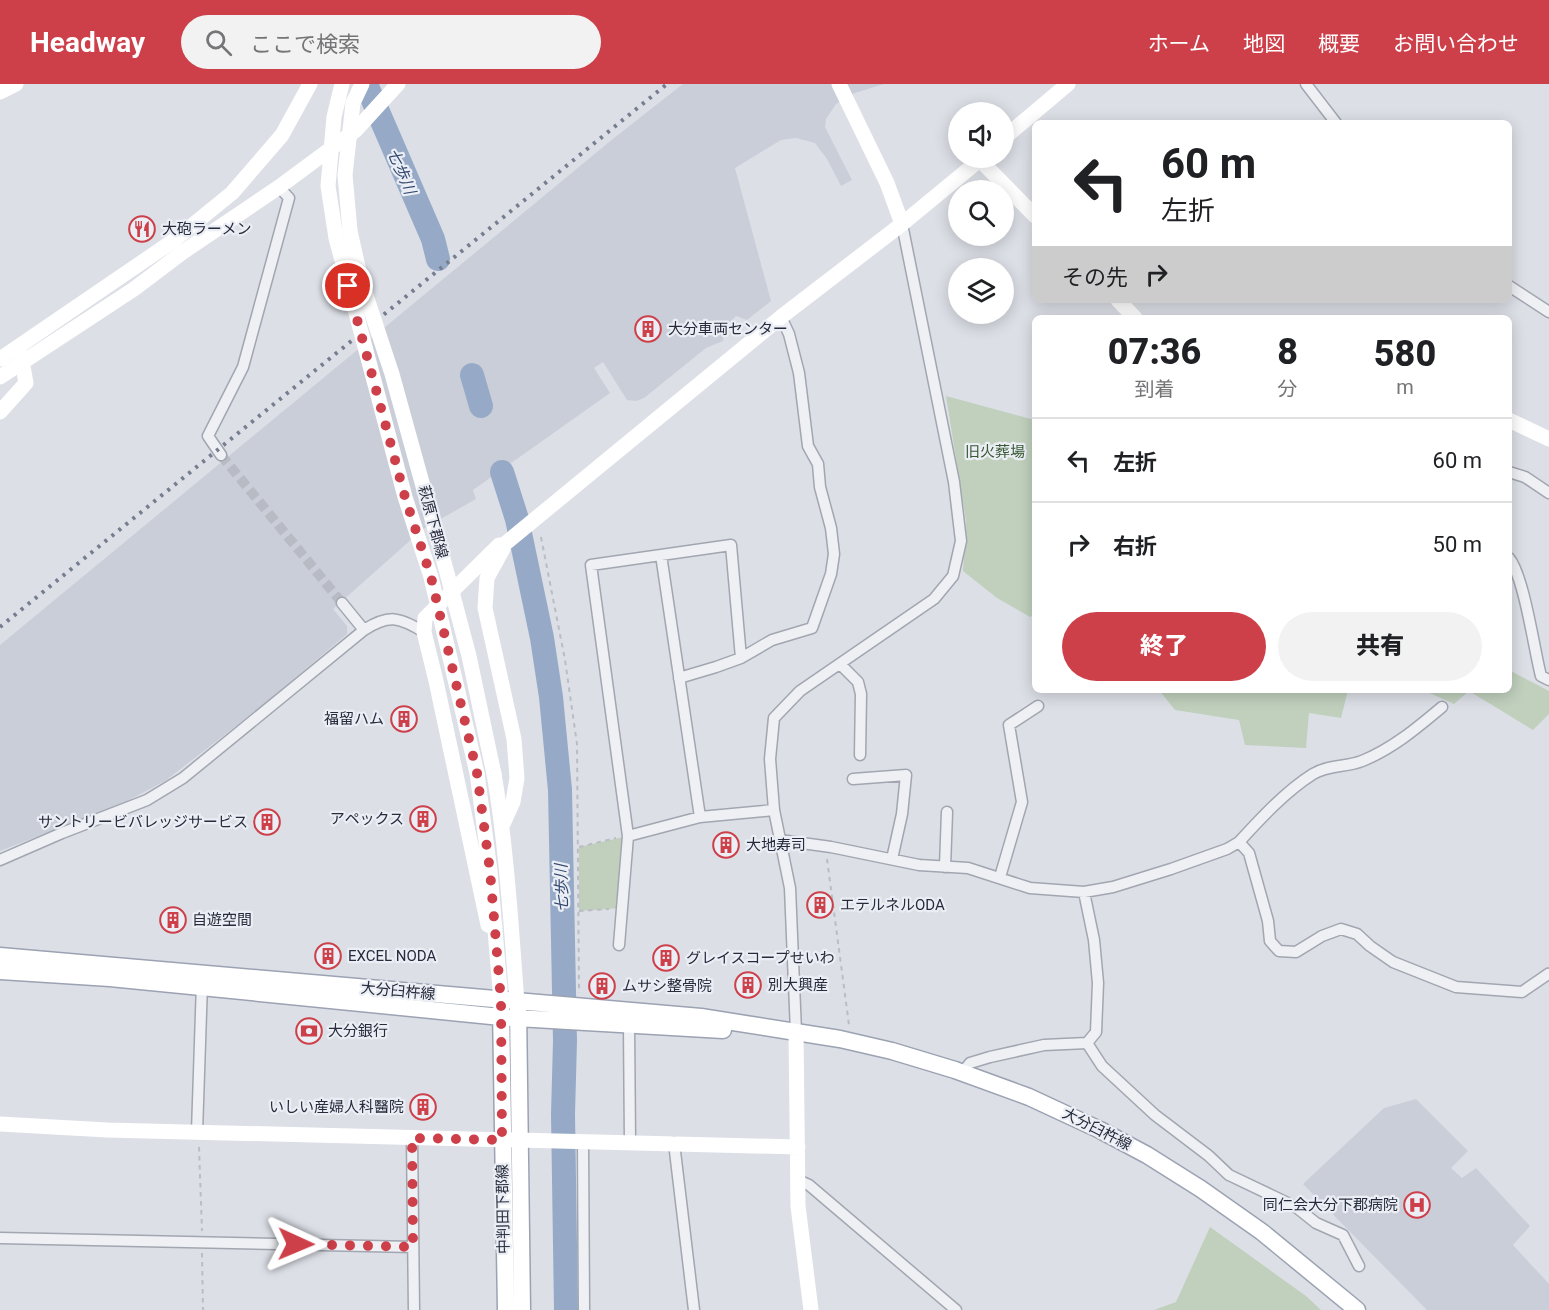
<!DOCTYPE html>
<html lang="ja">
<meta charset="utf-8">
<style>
:root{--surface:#fff;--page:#f2f2f2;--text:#202124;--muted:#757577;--line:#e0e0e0;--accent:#cd3f49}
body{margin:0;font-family:Roboto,"Noto Sans JP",sans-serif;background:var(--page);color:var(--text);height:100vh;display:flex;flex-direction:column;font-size:22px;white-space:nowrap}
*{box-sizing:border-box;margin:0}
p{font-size:20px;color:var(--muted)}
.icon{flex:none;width:33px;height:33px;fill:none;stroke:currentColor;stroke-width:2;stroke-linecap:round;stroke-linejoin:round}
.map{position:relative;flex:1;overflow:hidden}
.drawer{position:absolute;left:1032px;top:231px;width:480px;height:378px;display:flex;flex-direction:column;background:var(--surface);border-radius:9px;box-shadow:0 3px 15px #0003}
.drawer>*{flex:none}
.hud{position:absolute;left:1032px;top:36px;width:480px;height:183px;border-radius:9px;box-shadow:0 3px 15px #0003;background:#fff;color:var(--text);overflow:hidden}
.fabs{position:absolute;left:948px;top:18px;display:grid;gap:12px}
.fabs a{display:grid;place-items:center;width:66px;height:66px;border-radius:50%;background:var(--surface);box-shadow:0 3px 15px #0003;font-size:30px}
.pin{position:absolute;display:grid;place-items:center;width:51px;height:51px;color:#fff;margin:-26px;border:3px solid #fff;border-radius:50%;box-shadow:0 2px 6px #0007}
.me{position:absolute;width:66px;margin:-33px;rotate:91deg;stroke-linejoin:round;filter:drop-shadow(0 0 4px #0008)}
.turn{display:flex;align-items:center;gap:21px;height:126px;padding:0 30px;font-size:27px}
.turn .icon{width:78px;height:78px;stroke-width:2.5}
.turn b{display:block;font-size:42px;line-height:51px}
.then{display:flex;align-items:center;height:57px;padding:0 30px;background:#0003;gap:12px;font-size:22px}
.eta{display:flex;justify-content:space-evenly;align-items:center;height:102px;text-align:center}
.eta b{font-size:36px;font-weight:800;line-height:42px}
.cta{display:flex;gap:12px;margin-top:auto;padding:12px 30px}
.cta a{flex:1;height:69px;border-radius:36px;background:var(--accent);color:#fff;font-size:24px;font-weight:800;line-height:69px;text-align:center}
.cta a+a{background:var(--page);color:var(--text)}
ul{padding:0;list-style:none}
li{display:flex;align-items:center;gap:18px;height:84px;padding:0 30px;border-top:2px solid var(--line)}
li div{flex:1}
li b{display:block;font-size:22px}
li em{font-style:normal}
header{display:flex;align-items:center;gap:36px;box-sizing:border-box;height:84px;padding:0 30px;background:var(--accent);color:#fff}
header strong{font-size:28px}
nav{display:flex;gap:33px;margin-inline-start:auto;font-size:21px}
.search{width:420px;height:54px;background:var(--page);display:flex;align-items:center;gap:15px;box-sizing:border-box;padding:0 21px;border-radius:33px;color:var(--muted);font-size:22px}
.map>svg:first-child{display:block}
</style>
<header>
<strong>Headway</strong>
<div class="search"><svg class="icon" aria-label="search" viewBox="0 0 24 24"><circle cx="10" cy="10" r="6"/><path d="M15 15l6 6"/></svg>ここで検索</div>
<nav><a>ホーム</a><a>地図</a><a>概要</a><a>お問い合わせ</a></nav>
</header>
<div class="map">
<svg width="1549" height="1226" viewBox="0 0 1549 1226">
<rect width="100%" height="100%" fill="#dcdfe6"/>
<path fill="#caced8" d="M 683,0 L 884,0 L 855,9 L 836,20 L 826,35 L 825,43 L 852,96 L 841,102 L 827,75 L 815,59 L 796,54 L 781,56 L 735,84 L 771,217 L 747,236 L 736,232 L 724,244 L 723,257 L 706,264 L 644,314 L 636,317 L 627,316 L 603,278 L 594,284 L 610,309 L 473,406 L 476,415 L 423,445 L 333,525 L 347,542 L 347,550 L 254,628 L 165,697 L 125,718 L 0,767 L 0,561 L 614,54 Z
M 1416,1015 L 1468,1067 L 1451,1084 L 1462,1094 L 1476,1084 L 1530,1142 L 1513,1161 L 1549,1200 L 1549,1226 L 1427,1226 L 1303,1100 L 1384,1024 Z"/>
<path fill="#c0d0bd" d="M 946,312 L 1035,336 L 1035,530 L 1030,533 L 997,514 L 963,487 L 966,437 Z
M 1509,586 L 1549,607 L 1549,630 L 1533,646 L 1469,607 L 1454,620 L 1423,606 L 1509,606 Z
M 1159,606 L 1348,606 L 1341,634 L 1309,629 L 1306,664 L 1245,661 L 1239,636 L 1175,626 Z
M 628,752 L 622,824 L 579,827 L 579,763 Z
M 1210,1143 L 1306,1212 L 1321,1226 L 1154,1226 L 1176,1218 Z"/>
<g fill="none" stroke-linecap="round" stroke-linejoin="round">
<path stroke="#96aac7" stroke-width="24" d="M 366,0 L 433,155 L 438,175
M 472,291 L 481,322
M 502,388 L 517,435 L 542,554 L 551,613 L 560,706 L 565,957 L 563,1030 L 566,1226"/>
<path stroke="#b8bbc4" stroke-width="10" stroke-dasharray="10 5" stroke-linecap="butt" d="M 221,371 L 342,519"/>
<g stroke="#a2a6b0" stroke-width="13">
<path id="street" d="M 1306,0 L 1336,39
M 1509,202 L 1549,228
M 221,371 L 208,352 L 243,283 L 289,114 L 279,103
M 1509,388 L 1525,393 L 1549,409
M 661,471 L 700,733
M 1509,474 C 1524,492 1534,565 1541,592 L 1549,596
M 364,546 C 389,530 399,533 424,548
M 741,574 L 731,461 L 591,481 L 628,752 L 700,733 L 774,726
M 840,580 L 858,598 L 861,610 L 860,671
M 679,594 L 716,583 L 741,574 L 772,556 L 812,544 L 831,490 L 834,470 L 831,444 L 820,403 L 818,380 L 808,362 L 799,289 L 789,250 L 781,233
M 853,695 L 906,691 L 902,730 L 892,775
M 780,756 L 831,763 L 919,781 L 968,784 L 1030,804 L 1084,808 L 1113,803 L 1171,785 L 1227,765 L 1239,758 L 1249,769 L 1268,837 L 1270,857 L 1279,867 L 1296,868 L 1322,852 L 1341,845 L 1357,850 L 1370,862 L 1393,878 L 1456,903 L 1522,908 L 1548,890 L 1549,891
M 1239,758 C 1261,734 1286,707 1313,690 C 1327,681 1347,683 1362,677 C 1392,665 1417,644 1442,623
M 0,776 L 62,749 L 147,716 L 183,694 L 364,546 L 342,519
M 945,783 L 947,728
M 1000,793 L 1022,718 L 1009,641 L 1038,622
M 1084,808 L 1094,856 L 1098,899 L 1096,948 L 1087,959
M 619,861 L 628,752
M 629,941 L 630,1059
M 796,948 L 790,804 L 774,726 L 770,675 L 774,634 L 800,607 L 934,515 L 953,492 L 961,457 L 954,398 L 902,140
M 962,989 L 970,979 L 990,973 L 1044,961 L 1087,959 L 1102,982 L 1155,1031 L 1209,1072 L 1229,1091 L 1296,1123 L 1316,1139 L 1343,1151 L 1359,1182
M 197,1048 L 202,899
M 412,1054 L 414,1226
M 583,1058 L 584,1226
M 674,1059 L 694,1226
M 798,1096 L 809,1101 L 956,1226
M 0,1154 L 413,1163"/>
</g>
<g stroke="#9ba2b2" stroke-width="19">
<path id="primary" d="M 0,872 L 701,933 L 840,955 L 892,967 L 955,986 L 1029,1013 L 1100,1046 L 1147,1071 L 1201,1105 L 1262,1148 L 1357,1226
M 0,887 L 110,894 L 501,933 L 723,946
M 501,924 L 506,1226
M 518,924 L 522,1226"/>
</g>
<path stroke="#babdc4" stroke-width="2" stroke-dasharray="4.5 4.5" stroke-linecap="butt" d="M 541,453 L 565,576 L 577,660 L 579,909
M 579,763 L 616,754
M 827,775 L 849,941
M 579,827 L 609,825
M 199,1063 L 202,1147
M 202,1169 L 203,1226"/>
<use href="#street" stroke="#eef0f4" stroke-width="10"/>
<path stroke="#fff" stroke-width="15" d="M 839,0 L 887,99 L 902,140
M 0,8 L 16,0
M 1004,54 L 1068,0
M 980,76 L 1035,132
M 1118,216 L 1135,234
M 0,275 L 173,157 L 232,109 L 282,51 L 310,0
M 0,293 L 134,205 L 183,168 L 279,103 L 356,46 L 398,0
M 0,328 L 26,299 L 21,271
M 1509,336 L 1549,355
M 501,463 L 781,233 L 902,140 L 982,74
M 477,689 L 490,787 L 501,917
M 494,690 C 507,766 511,842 517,918
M 495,843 L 488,841 L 436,597 L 424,548 L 425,534 L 499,461 L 503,465 L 487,494 L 485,524 L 514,655 L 517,694 L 513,718 L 503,740
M 796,948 L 798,1122 L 811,1226
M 0,1040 L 107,1046 L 798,1063"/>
<use href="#primary" stroke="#fff" stroke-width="16"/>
<path stroke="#757d8f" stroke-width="4" stroke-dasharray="3 6" stroke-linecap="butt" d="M 0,543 L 667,0"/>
<path stroke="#fff" stroke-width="15" d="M 342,0 L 334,33 L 328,102 L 336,154 L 405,413 L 431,493 L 477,689
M 362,0 L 353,19 L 345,91 L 350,147 L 361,196 L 392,290 L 447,489 L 469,572 L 494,690"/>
</g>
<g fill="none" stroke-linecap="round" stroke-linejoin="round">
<path stroke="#cd3f49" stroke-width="10" stroke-dasharray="0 18" d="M 296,1160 L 413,1163 L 412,1054 L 502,1056 L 501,917 L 490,787 L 477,689 L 431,493 L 405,413 L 348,202"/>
</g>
<defs>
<g id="restaurant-ring" transform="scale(1.35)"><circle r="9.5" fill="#ebeef4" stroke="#cd3f49" stroke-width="1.5"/><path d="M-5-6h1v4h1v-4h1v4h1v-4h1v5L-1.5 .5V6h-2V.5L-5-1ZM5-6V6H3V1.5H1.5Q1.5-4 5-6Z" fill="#cd3f49"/></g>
<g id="building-ring" transform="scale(1.35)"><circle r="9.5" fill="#ebeef4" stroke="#cd3f49" stroke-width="1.5"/><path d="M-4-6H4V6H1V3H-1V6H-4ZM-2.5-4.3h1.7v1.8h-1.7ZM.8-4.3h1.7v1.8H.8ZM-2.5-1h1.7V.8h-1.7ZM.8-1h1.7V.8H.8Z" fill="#cd3f49"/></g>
<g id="bank-ring" transform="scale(1.35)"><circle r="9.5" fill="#ebeef4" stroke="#cd3f49" stroke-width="1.5"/><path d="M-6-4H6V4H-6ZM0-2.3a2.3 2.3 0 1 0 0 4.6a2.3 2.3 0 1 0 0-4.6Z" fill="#cd3f49"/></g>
<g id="hospital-ring" transform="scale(1.35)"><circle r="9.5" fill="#ebeef4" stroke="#cd3f49" stroke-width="1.5"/><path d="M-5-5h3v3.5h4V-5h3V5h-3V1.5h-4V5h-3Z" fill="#cd3f49"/></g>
</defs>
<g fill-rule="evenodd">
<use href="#restaurant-ring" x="142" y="145"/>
<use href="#building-ring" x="648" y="245"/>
<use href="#building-ring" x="404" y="635"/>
<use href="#building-ring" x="423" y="735"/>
<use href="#building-ring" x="267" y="738"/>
<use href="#building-ring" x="726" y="761"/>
<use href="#building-ring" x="820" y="821"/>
<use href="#building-ring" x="173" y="836"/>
<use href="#building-ring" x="328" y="872"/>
<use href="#building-ring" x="666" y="874"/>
<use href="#building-ring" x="748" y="901"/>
<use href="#building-ring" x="602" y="902"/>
<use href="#bank-ring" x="309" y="947"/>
<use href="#building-ring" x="423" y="1023"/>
<use href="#hospital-ring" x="1417" y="1121"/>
</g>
<g text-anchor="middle" stroke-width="4.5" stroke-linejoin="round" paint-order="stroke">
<g font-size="15" fill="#262c3c" stroke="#ebeef4" text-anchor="start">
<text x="162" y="150">大砲ラーメン</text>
<text x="668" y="250">大分車両センター</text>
<text x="384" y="640" text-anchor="end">福留ハム</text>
<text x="404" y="740" text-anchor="end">アペックス</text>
<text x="248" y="743" text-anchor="end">サントリービバレッジサービス</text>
<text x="746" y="766">大地寿司</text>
<text x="840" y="826">エテルネルODA</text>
<text x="192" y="841">自遊空間</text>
<text x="348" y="877">EXCEL NODA</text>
<text x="686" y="879">グレイスコープせいわ</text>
<text x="768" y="906">別大興産</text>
<text x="622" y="907">ムサシ整骨院</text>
<text x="328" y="952">大分銀行</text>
<text x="404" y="1028" text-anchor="end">いしい産婦人科醫院</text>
<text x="1398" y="1126" text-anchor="end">同仁会大分下郡病院</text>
</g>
<g font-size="15" fill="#375833" stroke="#ebeef4">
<text x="995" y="373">旧火葬場</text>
</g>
<g font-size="15" fill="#262c3c" stroke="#ebeef4">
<text transform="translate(433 438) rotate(75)" y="5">萩原下郡線</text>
<text transform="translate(398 907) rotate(5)" y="5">大分臼杵線</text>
<text transform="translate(1097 1045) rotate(27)" y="5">大分臼杵線</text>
<text transform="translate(503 1125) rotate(-91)" y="5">中判田下郡線</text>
</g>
<g font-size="16" font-style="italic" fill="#30486f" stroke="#ebeef4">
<text transform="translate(402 87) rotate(67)" y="6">七歩川</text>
<text transform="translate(561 804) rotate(-91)" y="6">七歩川</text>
</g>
</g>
</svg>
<div class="fabs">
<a><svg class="icon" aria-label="sound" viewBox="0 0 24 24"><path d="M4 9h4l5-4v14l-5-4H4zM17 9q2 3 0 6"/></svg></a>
<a><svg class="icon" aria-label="search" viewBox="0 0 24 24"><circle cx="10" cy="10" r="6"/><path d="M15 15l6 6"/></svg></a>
<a><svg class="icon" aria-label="layers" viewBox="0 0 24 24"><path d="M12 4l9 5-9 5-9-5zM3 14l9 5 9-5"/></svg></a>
</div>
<div class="pin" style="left:348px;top:202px;background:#d93025"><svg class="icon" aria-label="arrive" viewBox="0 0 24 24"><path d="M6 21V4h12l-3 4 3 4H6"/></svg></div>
<svg class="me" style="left:296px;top:1160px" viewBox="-20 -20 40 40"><path d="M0-17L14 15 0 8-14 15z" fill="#cd3f49" stroke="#fff" stroke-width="4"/></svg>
<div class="hud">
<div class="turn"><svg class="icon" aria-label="left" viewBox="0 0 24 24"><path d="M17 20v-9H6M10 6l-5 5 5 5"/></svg><div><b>60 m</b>左折</div></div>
<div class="then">その先<svg class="icon" aria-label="right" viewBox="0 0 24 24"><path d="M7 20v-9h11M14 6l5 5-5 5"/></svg></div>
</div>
<section class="drawer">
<div class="eta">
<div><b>07:36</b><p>到着</p></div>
<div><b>8</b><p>分</p></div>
<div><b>580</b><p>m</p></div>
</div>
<ul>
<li><svg class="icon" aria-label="left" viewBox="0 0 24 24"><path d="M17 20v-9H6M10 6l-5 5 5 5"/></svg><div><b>左折</b></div><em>60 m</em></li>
<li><svg class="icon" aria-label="right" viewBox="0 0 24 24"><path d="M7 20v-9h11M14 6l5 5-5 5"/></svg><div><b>右折</b></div><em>50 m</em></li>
</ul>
<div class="cta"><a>終了</a><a>共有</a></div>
</section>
</div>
